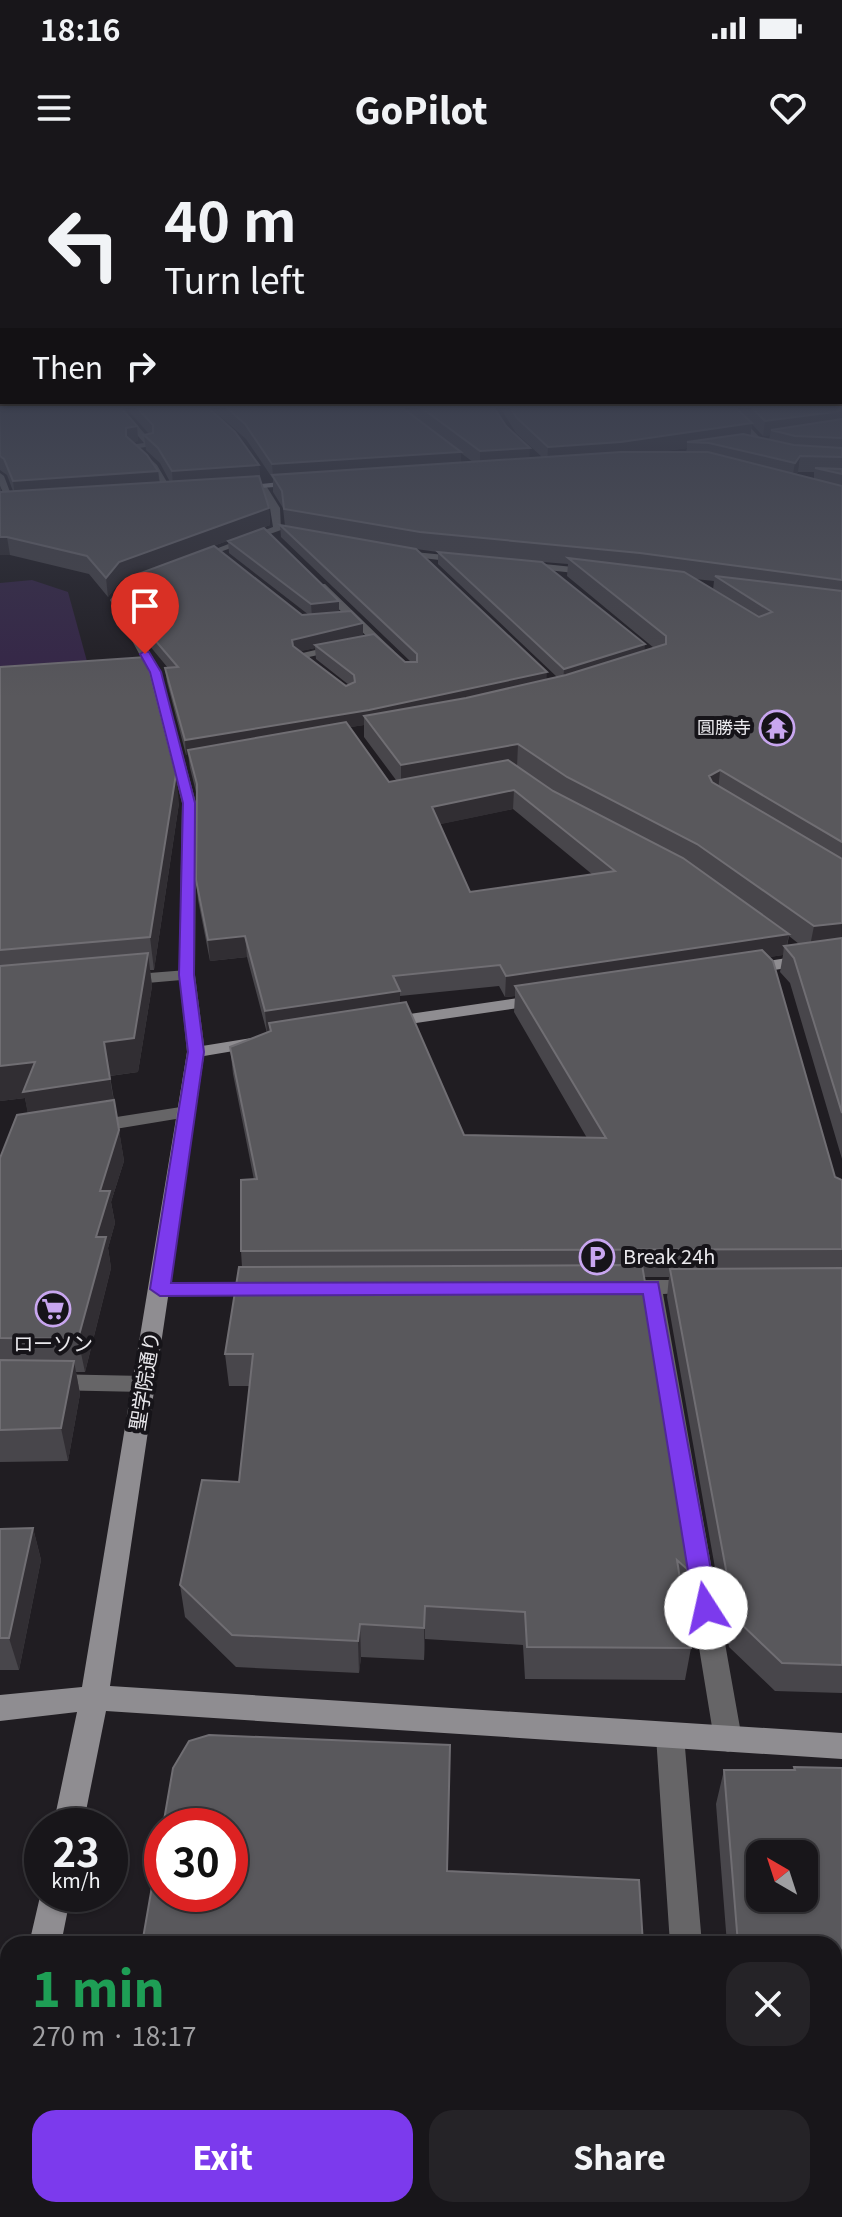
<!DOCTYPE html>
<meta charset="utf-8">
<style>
:root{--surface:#18161a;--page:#252327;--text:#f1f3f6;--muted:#9f9fa2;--line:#363539;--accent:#7c3aed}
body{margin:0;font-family:Georgia,"Noto Sans JP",serif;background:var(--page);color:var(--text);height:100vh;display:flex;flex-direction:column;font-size:30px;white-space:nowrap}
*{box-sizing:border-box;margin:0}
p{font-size:26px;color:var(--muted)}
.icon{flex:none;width:44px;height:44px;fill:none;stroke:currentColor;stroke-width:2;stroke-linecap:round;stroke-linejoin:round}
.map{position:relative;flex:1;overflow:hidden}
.drawer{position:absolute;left:0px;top:1776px;width:842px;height:282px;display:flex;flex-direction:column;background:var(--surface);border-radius:24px 24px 0 0;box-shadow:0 2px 6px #0004,0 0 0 2px var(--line)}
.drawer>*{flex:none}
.banner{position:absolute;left:0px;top:0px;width:842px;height:244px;box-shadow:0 2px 6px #0004,0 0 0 2px var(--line);background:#18161a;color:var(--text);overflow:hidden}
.needle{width:52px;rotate:321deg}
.buttons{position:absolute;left:746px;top:1680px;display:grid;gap:16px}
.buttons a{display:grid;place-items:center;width:72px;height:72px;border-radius:16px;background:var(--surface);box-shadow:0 2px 6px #0004,0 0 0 2px var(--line);font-size:40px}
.speed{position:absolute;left:24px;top:1648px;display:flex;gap:16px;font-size:40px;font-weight:700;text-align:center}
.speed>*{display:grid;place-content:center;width:104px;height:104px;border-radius:50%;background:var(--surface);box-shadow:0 2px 6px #0004,0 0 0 2px var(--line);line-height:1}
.speed small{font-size:20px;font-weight:400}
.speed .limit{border:12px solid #d22;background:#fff;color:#111}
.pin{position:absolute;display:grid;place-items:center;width:68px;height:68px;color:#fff;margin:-82px -34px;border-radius:50% 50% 50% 0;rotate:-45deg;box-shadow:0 0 8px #0007}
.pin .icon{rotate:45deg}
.me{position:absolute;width:88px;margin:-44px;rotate:350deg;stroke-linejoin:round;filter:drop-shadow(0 0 6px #0008)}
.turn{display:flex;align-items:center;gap:28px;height:168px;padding:0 32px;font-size:36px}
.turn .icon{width:104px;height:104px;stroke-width:2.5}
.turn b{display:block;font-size:56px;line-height:68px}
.then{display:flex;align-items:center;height:76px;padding:0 32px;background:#0003;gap:16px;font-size:30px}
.round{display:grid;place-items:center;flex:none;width:84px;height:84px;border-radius:24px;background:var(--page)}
.head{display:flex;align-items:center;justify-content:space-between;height:136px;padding:0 32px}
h1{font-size:48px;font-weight:800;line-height:60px;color:#1e9e55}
.cta{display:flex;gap:16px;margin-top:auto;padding:16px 32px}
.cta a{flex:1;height:92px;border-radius:24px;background:var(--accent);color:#fff;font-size:32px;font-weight:800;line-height:92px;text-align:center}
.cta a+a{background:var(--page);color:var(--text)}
.status{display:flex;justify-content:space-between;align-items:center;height:56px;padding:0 40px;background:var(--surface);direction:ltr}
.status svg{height:22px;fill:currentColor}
header{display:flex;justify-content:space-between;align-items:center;height:104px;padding:0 32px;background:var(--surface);font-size:36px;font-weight:800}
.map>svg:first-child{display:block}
</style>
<div class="status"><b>18:16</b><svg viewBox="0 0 49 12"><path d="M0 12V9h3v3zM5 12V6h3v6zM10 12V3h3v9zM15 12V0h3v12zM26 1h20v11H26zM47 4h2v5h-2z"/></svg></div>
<header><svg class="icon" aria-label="menu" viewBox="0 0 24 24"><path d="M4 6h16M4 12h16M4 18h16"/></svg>GoPilot<svg class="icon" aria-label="heart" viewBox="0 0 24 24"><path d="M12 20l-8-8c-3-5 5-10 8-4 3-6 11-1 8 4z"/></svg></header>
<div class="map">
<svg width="842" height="2057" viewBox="0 0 842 2057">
<rect width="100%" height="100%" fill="#201d22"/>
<path fill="#352547" d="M 32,420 L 68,432 L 88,505 L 0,512 L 0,423 Z"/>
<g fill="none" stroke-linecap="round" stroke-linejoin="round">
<path fill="#666567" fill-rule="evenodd" d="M 115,249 L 123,249 L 152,282 L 152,286 L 139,288 L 157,305 L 174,334 L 168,334 L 151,309 L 130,289 L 130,285 L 144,283 Z
M 725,249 L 733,249 L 765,283 L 759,283 Z
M 317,424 L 325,424 L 394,491 L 394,495 L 386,495 L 317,428 Z
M 341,484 L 347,487 L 345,489 L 309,497 L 323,509 L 317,512 L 294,495 Z
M 187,810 L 193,811 L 195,815 L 193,819 L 124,825 L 116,820 L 124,815 Z
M 0,1213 L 144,1216 L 152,1218 L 156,1224 L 152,1230 L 144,1232 L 0,1229 Z"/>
<path fill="#666567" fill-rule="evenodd" d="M 0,313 L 4,316 L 15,345 L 8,343 L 0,326 Z
M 259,324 L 265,324 L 280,348 L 281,370 L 192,402 L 192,398 L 273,367 L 270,348 Z
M 394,390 L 465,397 L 470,400 L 465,403 L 397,395 Z
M 525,402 L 592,409 L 597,412 L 592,415 L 521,407 Z
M 146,415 L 151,418 L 150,420 L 130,427 L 120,440 L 161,512 L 196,643 L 195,815 L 205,892 L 196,897 L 187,892 L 179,815 L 182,643 L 149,512 L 110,440 L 122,423 Z
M 187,946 L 194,948 L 196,952 L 194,956 L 91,973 L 81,967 L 91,961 Z
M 620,1120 L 696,1120 L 704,1122 L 707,1127 L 704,1132 L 663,1134 L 742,1579 L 738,1588 L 728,1592 L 718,1588 L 714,1579 L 641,1134 L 612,1132 L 609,1127 L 612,1122 Z
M 160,1122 L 260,1122 L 268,1124 L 271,1129 L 268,1134 L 260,1136 L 152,1134 L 149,1129 L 152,1124 Z
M 670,1563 L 680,1567 L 684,1576 L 702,1784 L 670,1784 L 656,1576 L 660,1567 Z
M 689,2050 L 725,2050 L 725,2057 L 689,2057 Z"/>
<path fill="#8f8d91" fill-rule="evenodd" d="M 299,320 L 302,325 L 235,330 L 231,327 Z
M 842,789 L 842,799 L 749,814 L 741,809 L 749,804 Z
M 539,835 L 547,840 L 545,844 L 389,867 L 380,862 L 389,857 Z
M 258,877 L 267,882 L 264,886 L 204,896 L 110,1526 L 842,1573 L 842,1599 L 106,1551 L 83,1666 L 53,1666 L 77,1552 L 0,1561 L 0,1535 L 82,1527 L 187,892 L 196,887 Z
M 42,1728 L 42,1734 L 71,1734 L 61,1784 L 29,1784 Z
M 8,1952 L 8,2025 L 0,2028 L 0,1956 Z"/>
</g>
<path fill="#48464b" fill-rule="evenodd" d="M 0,249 L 137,266 L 138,281 L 133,282 L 158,311 L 160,322 L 170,322 L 160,303 L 146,290 L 144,275 L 149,274 L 127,249 L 210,249 L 259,305 L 260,321 L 269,348 L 270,365 L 121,420 L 108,437 L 89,414 L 10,395 L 0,395 L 0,324 L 1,332 L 13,331 L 7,315 L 0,310 Z
M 212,249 L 495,249 L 530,298 L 542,297 L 516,273 L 501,249 L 842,249 L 842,999 L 790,823 L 780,812 L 783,795 L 769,797 L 835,1017 L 842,1020 L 842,1533 L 775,1531 L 729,1487 L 667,1137 L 669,1117 L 644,1117 L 696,1417 L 690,1449 L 684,1444 L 691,1488 L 685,1520 L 525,1519 L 523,1485 L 425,1479 L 424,1500 L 361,1497 L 359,1513 L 236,1507 L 185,1457 L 180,1425 L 239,1322 L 250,1226 L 229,1226 L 225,1194 L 242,1107 L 241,1091 L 254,1020 L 233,914 L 230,887 L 267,873 L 247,797 L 210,801 L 198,740 L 196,720 L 197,636 L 190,608 L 188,594 L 186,595 L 167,522 L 165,508 L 168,508 L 149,485 L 124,440 L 122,428 L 302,455 L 309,455 L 229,393 L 228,381 L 339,452 L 363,463 L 363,476 L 405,502 L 411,502 L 281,377 L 280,365 L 285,366 L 283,348 L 273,332 L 273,319 L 246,279 ZM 752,264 L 763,276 L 770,275 L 769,280 L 750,276 ZM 687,288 L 686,292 L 658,292 ZM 461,293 L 473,302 L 461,303 ZM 798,312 L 814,312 L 814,319 L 796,314 ZM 416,389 L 438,392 L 438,404 L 557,517 L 546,520 ZM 543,402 L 568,404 L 567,416 L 654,488 L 644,491 ZM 695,419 L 714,421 L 713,430 ZM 315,488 L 316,499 L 349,525 L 346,526 L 300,491 ZM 364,565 L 364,577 L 396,620 L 389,622 L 350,567 ZM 513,649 L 593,715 L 470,732 L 440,664 ZM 789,776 L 799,784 L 787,786 ZM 499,826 L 505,837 L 515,836 L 514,852 L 587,978 L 464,975 L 400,843 L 400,836 Z
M 0,507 L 179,643 L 154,810 L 150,810 L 152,826 L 138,912 L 110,916 L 124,1001 L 111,1042 L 115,1063 L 108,1088 L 111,1108 L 85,1212 L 76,1212 L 80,1234 L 68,1301 L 0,1302 L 0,998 L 28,953 L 25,938 L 0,941 Z
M 33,1368 L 41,1400 L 19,1510 L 0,1510 L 0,1369 Z
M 794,1607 L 842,1608 L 842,2057 L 748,2057 L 747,2050 L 834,2050 L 834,1784 L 727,1784 L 716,1644 L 724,1610 L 793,1610 ZM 760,1694 L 804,1694 L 804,1738 L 760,1738 Z"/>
<path fill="#312e33" d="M 842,251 L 842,265 L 771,270 L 770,275 L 763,276 L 765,261 Z
M 752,263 L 750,278 L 687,282 L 687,288 L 620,298 L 547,303 L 548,287 Z
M 137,266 L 138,281 L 128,283 L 128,291 L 126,268 Z
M 530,288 L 529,304 L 480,307 L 480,291 Z
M 461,292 L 461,308 L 273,316 L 272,304 Z
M 800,296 L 798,312 L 792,319 L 795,303 Z
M 259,305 L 260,321 L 173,327 L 172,311 Z
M 158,311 L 160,328 L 15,337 L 13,321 Z
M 269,348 L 270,365 L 121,420 L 108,437 L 106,418 L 119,402 Z
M 0,377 L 7,377 L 10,395 L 0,395 Z
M 339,441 L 339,454 L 312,457 L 311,444 Z
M 363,463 L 363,476 L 315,485 L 315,488 L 293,493 L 292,480 Z
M 645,484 L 644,498 L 563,523 L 564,509 Z
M 547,512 L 546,526 L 369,564 L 364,556 L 364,565 L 189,594 L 188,590 L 188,594 L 186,595 L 185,580 Z
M 518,584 L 517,607 L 401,628 L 401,605 Z
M 720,610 L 718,632 L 709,616 Z
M 176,614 L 179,643 L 154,810 L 150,777 Z
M 514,630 L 513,649 L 432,666 L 432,647 Z
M 842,763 L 842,787 L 809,791 L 814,766 Z
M 789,774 L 786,789 L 784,786 L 783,795 L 520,835 L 515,826 L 515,836 L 505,837 L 506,816 Z
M 245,776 L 247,797 L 210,801 L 208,780 Z
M 148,793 L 152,826 L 138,912 L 109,916 L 104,882 Z
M 400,831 L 400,853 L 269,863 L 270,873 L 267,873 L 265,851 Z
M 35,902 L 110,919 L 116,954 L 30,966 L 25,938 L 0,941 L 0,906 Z
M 119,970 L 124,1001 L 111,1042 L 115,1063 L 108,1088 L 111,1108 L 85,1212 L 78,1179 L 96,1077 L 100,1031 Z
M 74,1201 L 80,1234 L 68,1301 L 61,1268 Z
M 33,1368 L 41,1400 L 19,1510 L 9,1478 Z
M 425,1446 L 425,1479 L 424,1500 L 424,1468 Z
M 360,1464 L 361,1497 L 359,1513 L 358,1481 Z"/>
<path fill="#59585c" stroke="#706e73" stroke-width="2" fill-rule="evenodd" d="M 0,249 L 122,249 L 137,266 L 126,268 L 126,276 L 147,295 L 158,311 L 13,321 L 4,299 L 0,296 Z
M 138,249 L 210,249 L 235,272 L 259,305 L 172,311 L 158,288 L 144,275 L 153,273 L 153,265 Z
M 228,249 L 404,249 L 461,292 L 272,304 L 245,264 Z
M 423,249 L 495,249 L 506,266 L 530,288 L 480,291 Z
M 511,249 L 737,249 L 752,263 L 621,282 L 548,287 L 517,258 Z
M 753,249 L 842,249 L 842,251 L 765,261 Z
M 842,259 L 842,278 L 795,276 L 771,270 Z
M 743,274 L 794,285 L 842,288 L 842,297 L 800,296 L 795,303 L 709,283 L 687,282 Z
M 621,292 L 708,292 L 842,326 L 842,420 L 640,393 L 420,372 L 284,349 L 282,331 L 272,315 Z
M 815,308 L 842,309 L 842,314 Z
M 259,316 L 269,348 L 119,402 L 106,418 L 87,396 L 7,377 L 0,377 L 0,332 Z
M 280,365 L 416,389 L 547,512 L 369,550 L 185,580 L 165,508 L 178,507 L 148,472 L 122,428 L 130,417 L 214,386 L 302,455 L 351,451 L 363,463 L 292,480 L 293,486 L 346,526 L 355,522 L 354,515 L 315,485 L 374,474 L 405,502 L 417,502 L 417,494 Z
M 264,368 L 339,441 L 311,444 L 228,381 Z
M 438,392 L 542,402 L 645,484 L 564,509 Z
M 568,398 L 684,412 L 759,457 L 772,452 L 715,416 L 842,431 L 842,682 L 720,610 L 709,616 L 712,622 L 842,699 L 842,763 L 814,766 L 697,684 L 567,617 L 518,584 L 401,605 L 364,556 L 466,538 L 566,515 L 666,484 L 666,476 Z
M 146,497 L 176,614 L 150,777 L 0,790 L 0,507 Z
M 346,562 L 389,622 L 508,600 L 553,631 L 683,698 L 789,774 L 506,816 L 500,805 L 393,816 L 400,831 L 265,851 L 245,776 L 208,780 L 196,720 L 197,624 L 188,590 ZM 514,630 L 615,711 L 470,732 L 432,647 Z
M 842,778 L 842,953 L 794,798 L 784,786 Z
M 762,790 L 773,801 L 835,1017 L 842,1020 L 842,1089 L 241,1091 L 241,1020 L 257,1019 L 230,887 L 271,871 L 269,863 L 406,842 L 464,975 L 606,978 L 515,826 Z
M 148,793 L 134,878 L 104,882 L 110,919 L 23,932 L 35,902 L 0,906 L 0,806 Z
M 114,940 L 119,970 L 100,1031 L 110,1031 L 96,1077 L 106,1077 L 78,1179 L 0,1178 L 0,998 L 17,955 Z
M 642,1105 L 696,1417 L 677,1400 L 691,1488 L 527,1487 L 525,1452 L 425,1446 L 424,1468 L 360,1464 L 358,1481 L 232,1475 L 180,1425 L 202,1320 L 239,1322 L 253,1194 L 225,1194 L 239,1107 Z
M 842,1108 L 842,1505 L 782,1503 L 735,1458 L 670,1109 Z
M 0,1200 L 74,1201 L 61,1268 L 0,1270 Z
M 33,1368 L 9,1478 L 0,1478 L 0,1369 Z
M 209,1575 L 450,1585 L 447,1711 L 639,1720 L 643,1784 L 142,1784 L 162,1669 L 162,1734 L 230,1734 L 230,1666 L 163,1666 L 173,1608 L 189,1581 Z
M 794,1607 L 842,1608 L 842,2057 L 760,2057 L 760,2050 L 834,2050 L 834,1784 L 738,1784 L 724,1610 L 795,1610 ZM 760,1694 L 804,1694 L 804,1738 L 760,1738 Z
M 101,2050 L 666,2050 L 667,2057 L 100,2057 Z"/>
<linearGradient id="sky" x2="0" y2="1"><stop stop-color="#121013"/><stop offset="0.46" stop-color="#3c404f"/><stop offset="1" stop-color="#3c404f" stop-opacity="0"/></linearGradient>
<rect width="842" height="537" fill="url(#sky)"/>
<path fill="#7c3aed" stroke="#51269a" stroke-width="2" d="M 145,491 L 149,492 L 161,512 L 195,643 L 194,815 L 204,892 L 171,1123 L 658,1122 L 718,1448 L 714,1455 L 706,1458 L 697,1455 L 694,1448 L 643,1134 L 160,1136 L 150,1129 L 188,892 L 179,815 L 183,643 L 150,512 L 140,494 Z"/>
<defs>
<g id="temple-ring" transform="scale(1.8)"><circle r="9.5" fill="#161419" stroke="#c8a6ef" stroke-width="1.5"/><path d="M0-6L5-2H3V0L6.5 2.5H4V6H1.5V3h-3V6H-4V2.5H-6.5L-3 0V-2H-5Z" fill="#c8a6ef"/></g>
<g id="parking-ring" transform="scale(1.8)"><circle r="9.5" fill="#161419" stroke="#c8a6ef" stroke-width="1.5"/><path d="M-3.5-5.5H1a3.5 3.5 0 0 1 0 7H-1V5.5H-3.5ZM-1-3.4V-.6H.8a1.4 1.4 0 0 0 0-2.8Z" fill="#c8a6ef"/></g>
<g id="supermarket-ring" transform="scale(1.8)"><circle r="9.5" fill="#161419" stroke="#c8a6ef" stroke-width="1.5"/><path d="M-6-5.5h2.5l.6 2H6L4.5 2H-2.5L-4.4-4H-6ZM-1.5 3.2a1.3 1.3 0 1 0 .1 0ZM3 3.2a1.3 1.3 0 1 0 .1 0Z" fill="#c8a6ef"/></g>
</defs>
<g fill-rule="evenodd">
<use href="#temple-ring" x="777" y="568"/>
<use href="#parking-ring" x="597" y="1097"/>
<use href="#supermarket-ring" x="53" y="1149"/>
</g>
<g text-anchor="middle" stroke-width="8" stroke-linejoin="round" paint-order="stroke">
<g font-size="18" fill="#e9e8ec" stroke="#161419" text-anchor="end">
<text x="751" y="574">圓勝寺</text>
</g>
<g font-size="20" fill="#e9e8ec" stroke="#161419" text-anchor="start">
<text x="623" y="1104">Break 24h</text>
<text x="53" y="1191" text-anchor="middle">ローソン</text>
</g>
<g font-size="20" fill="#e9e8ec" stroke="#161419">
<text transform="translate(145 1221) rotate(-81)" y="7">聖学院通り</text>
</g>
</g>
</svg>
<div class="buttons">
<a><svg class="needle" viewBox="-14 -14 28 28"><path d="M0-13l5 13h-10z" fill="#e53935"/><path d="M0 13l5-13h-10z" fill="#9f9fa2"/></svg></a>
</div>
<div class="speed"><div>23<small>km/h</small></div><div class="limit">30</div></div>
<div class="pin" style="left:145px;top:494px;background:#d93025"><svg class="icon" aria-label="arrive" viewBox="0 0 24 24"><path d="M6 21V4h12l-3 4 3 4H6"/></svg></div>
<svg class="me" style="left:706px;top:1448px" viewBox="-20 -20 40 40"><circle r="19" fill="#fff"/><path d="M0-13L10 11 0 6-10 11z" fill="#7c3aed"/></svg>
<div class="banner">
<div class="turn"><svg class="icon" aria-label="left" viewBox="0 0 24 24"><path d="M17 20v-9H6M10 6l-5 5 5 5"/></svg><div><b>40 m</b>Turn left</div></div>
<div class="then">Then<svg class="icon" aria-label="right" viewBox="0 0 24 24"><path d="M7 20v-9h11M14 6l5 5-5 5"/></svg></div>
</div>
<section class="drawer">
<div class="head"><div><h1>1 min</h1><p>270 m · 18:17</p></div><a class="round"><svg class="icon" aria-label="close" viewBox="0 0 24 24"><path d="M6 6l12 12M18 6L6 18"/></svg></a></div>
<div class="cta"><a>Exit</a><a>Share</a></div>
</section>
</div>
